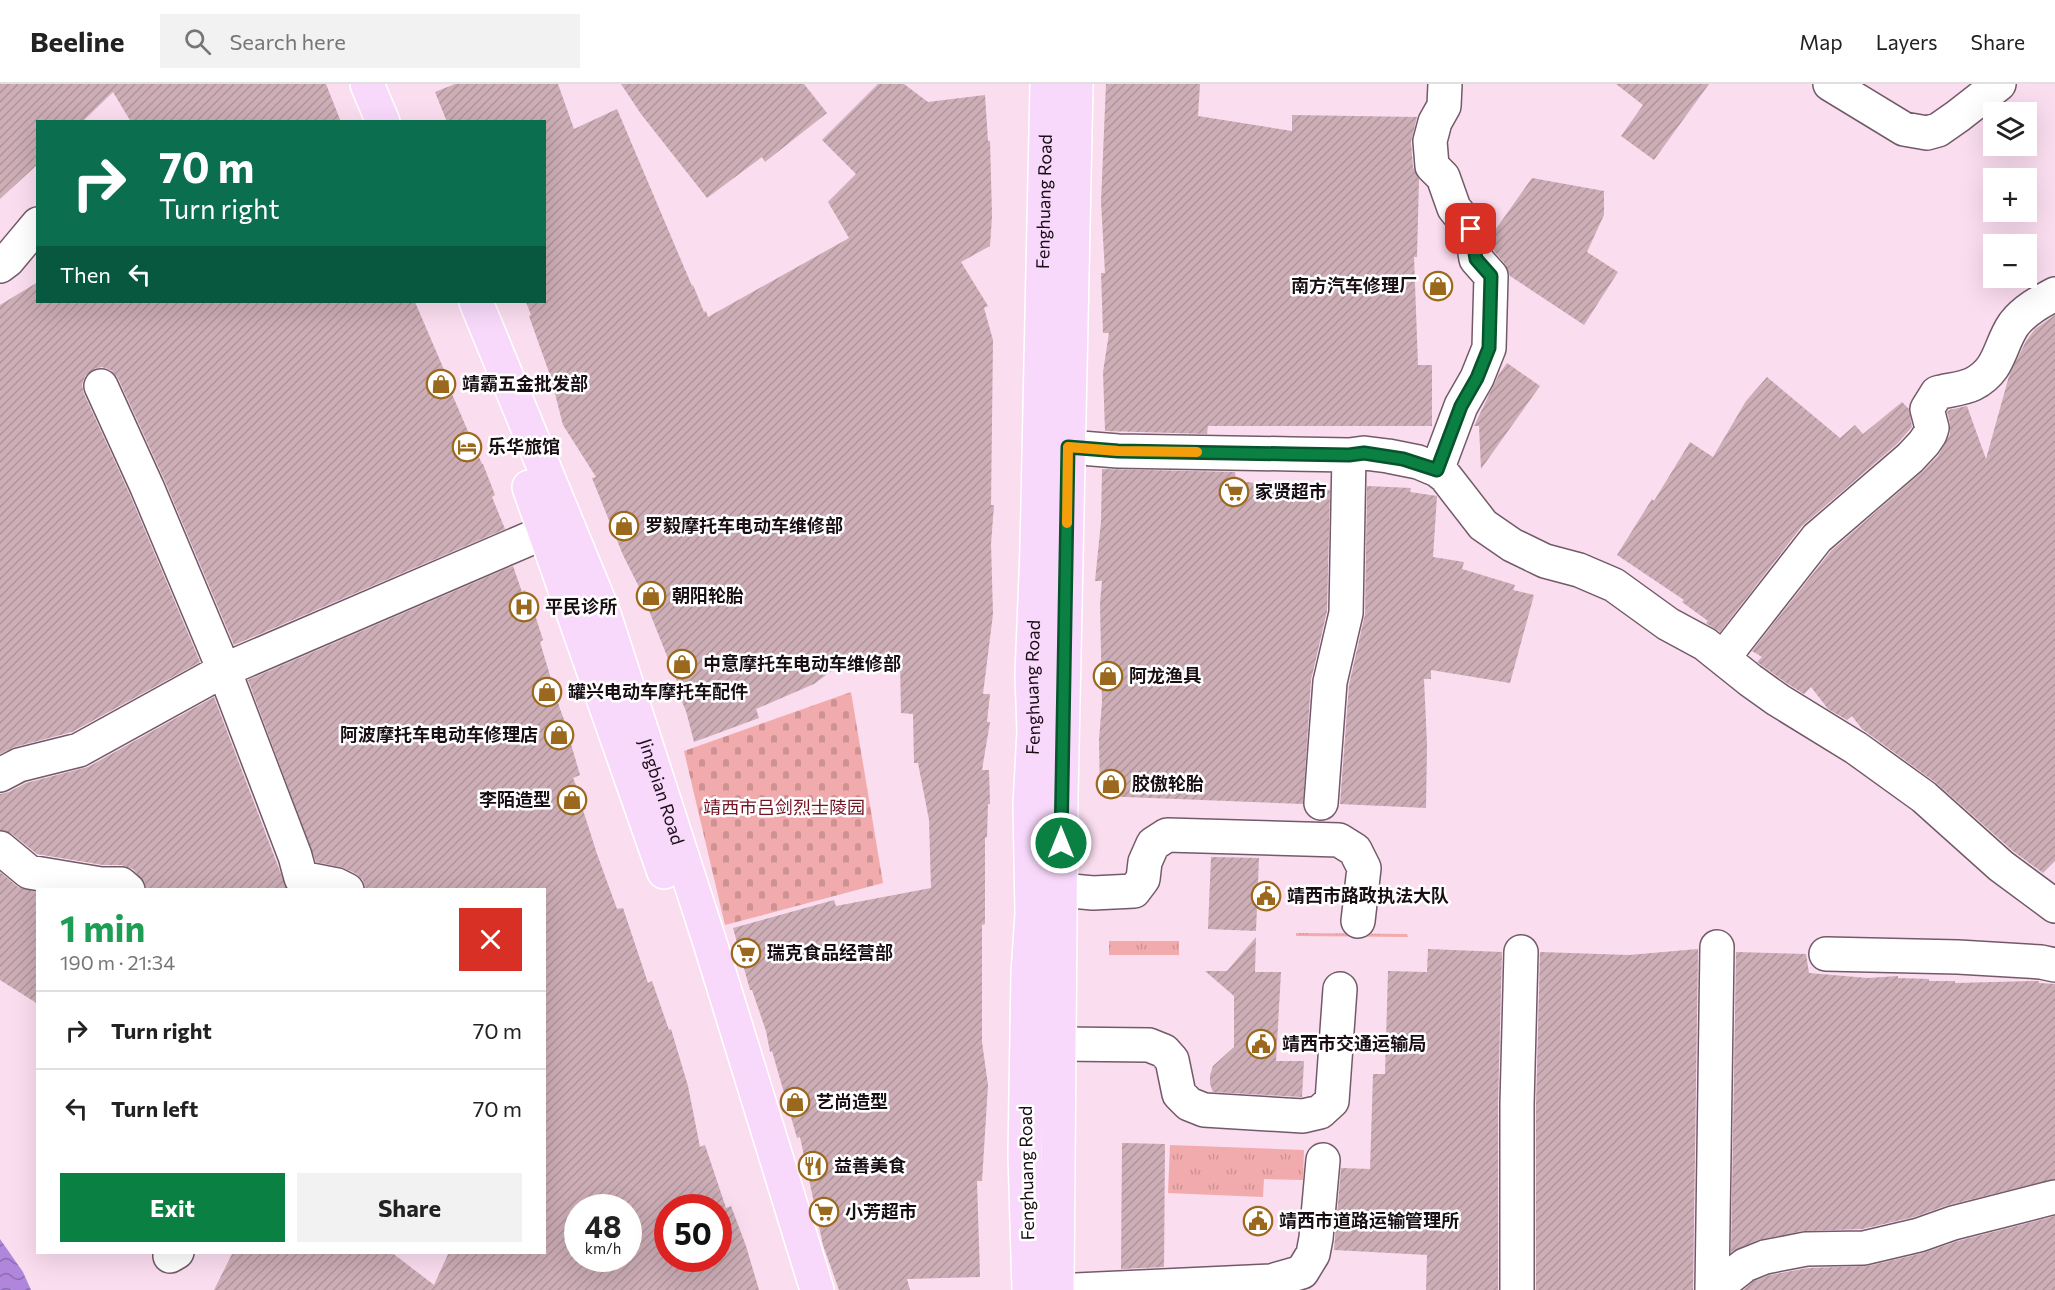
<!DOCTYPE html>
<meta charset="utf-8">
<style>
:root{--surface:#fff;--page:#f2f2f2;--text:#222;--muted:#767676;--line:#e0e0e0;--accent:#0b8043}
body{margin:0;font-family:Commissioner,"Noto Sans SC",sans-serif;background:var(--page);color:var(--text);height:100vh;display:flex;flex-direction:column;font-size:22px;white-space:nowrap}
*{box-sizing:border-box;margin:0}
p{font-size:20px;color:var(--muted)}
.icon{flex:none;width:33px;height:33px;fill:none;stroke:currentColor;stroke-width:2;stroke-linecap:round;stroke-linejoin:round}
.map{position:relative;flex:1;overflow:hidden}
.sheet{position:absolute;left:36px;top:804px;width:510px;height:366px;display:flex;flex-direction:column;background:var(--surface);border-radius:0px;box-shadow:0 6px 24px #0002}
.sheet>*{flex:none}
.hud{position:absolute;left:36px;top:36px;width:510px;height:183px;border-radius:0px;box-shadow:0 6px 24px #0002;background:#0b6e4f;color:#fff;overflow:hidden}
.controls{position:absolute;left:1983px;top:18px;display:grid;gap:12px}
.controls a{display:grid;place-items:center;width:54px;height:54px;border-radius:0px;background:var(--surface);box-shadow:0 6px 24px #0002;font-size:30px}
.speed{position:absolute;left:564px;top:1110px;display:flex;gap:12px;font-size:30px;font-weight:700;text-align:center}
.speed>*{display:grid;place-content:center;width:78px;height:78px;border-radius:50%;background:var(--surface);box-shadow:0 6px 24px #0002;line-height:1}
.speed small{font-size:15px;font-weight:400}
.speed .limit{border:9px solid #d22;background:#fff;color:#111}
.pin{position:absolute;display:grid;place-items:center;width:51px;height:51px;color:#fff;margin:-26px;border-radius:12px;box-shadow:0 3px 9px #0006}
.me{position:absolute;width:66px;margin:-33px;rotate:0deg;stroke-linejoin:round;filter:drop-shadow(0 0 4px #0008)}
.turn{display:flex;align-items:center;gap:21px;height:126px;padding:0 24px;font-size:27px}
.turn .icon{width:78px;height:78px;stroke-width:2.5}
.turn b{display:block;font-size:42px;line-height:51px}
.then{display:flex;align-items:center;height:57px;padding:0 24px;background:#0003;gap:12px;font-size:22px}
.round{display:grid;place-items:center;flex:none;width:63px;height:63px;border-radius:0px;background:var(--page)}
.overview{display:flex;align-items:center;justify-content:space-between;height:102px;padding:0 24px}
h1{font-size:36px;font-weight:700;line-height:45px;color:#1e9e55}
.action{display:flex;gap:12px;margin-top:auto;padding:12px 24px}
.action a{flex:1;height:69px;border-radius:0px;background:var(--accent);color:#fff;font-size:24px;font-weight:700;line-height:69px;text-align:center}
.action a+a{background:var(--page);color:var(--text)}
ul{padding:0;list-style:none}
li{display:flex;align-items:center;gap:18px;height:78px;padding:0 24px;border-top:2px solid var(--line)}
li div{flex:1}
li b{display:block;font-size:22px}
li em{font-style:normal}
header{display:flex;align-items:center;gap:36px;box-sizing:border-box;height:84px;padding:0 30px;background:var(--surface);border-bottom:2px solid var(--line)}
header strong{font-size:28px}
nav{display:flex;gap:33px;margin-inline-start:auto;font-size:21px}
.search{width:420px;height:54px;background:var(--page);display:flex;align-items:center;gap:15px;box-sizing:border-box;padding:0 21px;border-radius:0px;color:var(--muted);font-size:22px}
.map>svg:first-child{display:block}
</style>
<header>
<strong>Beeline</strong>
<div class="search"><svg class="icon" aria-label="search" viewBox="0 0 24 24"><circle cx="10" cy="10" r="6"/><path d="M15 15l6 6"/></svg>Search here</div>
<nav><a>Map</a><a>Layers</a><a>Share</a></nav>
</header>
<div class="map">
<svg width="2055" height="1206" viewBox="0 0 2055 1206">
<defs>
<pattern id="grass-tufts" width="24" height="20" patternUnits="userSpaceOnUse" patternTransform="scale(1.5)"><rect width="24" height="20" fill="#f1abac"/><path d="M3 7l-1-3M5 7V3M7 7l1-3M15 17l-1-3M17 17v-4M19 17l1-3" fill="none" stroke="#ce9293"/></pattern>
<pattern id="cemetery-stones" width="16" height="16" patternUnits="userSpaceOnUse" patternTransform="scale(1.5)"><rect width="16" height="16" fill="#f1abac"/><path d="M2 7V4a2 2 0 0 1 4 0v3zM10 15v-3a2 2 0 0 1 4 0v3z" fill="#ce9293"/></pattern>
<pattern id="water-waves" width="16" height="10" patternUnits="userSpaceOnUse" patternTransform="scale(1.5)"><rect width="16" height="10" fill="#af86dc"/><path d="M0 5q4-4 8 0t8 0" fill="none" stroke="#8d6cb1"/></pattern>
<pattern id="building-hatch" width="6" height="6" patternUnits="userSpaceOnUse" patternTransform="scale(1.5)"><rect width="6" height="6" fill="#cdadb6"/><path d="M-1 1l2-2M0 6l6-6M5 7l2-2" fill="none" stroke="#af949c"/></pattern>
</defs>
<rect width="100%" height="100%" fill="#faddef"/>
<path fill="url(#grass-tufts)" d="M 1296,849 L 1407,850 L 1408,853 L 1296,852 Z
M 1109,857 L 1179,857 L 1179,871 L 1109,871 Z
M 1170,1061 L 1304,1066 L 1303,1096 L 1264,1095 L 1263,1113 L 1168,1109 Z"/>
<path fill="url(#cemetery-stones)" d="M 851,608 L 883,799 L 725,841 L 684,667 Z"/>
<path fill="url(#water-waves)" d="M 0,1155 L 23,1188 L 31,1206 L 0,1206 Z"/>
<path fill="url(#building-hatch)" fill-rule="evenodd" d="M 0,0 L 326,0 L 341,38 L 131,38 L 113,8 L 82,38 L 38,38 L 38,80 L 0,115 Z
M 455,0 L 558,0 L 574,45 L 617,25 L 692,202 L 693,201 L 704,228 L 706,227 L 708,233 L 849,154 L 828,118 L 856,90 L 822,56 L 878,0 L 904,0 L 928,18 L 985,11 L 988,57 L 990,57 L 992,132 L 990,162 L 961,178 L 988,222 L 984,224 L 993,256 L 991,421 L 994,421 L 991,460 L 993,530 L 983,610 L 990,610 L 987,638 L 990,638 L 982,686 L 989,686 L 990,720 L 988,720 L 987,753 L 985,754 L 985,840 L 982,841 L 982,958 L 988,1001 L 982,1097 L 977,1097 L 980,1193 L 907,1195 L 910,1206 L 839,1206 L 823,1161 L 800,1053 L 797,1054 L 772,967 L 770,968 L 766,947 L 752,906 L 750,906 L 733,844 L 834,816 L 836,822 L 931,804 L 929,736 L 918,679 L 914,679 L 913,630 L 901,629 L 900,577 L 865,575 L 845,577 L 814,600 L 756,625 L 759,634 L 694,658 L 686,627 L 679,611 L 682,610 L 642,509 L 623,471 L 592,394 L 596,393 L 563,341 L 551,294 L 529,232 L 531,231 L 526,218 L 544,218 L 544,38 L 447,38 L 435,8 Z
M 621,0 L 804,0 L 827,29 L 765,78 L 762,73 L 707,114 L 641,30 Z
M 1106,0 L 1200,0 L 1198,32 L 1292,47 L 1292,31 L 1417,33 L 1411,58 L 1413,83 L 1419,95 L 1417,173 L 1414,173 L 1418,281 L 1432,281 L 1432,342 L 1208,342 L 1207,350 L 1105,347 L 1103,288 L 1109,249 L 1103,249 L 1101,189 L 1105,189 L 1101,118 Z
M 1616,0 L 1709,0 L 1654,76 L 1621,52 L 1643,21 Z
M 1532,94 L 1604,107 L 1604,131 L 1587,168 L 1618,188 L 1584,241 L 1510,192 L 1505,180 L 1494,167 L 1491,152 Z
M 38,198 L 38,218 L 415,218 L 454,309 L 452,310 L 482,380 L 483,380 L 495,411 L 492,413 L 505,445 L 234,561 L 164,395 L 118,294 L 111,286 L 102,283 L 94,285 L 85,292 L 82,301 L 84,310 L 130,411 L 200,578 L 72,648 L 14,663 L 0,670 L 0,221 Z
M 2055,231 L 2055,777 L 2043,789 L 2013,767 L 1935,698 L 1862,645 L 1852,632 L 1847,636 L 1828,625 L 1811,603 L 1804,610 L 1788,600 L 1757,578 L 1762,573 L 1752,567 L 1831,467 L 1922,388 L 1938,372 L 1950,350 L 1950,339 L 1947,328 L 1949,326 L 1967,322 L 1986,375 L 2009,292 L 2026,257 L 2035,245 Z
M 1507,279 L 1540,302 L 1481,385 L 1479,342 L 1474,342 L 1499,290 Z
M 1767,293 L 1840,354 L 1855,341 L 1863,350 L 1902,318 L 1909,325 L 1912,343 L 1897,360 L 1802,442 L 1720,548 L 1706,539 L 1708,537 L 1682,518 L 1684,516 L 1617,471 L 1652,415 L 1654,417 L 1690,358 L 1713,373 L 1746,317 Z
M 1102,385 L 1235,388 L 1236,397 L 1330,406 L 1327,527 L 1311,596 L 1303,720 L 1100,712 L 1099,656 L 1102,618 L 1100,519 L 1102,497 L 1095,497 L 1101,438 Z
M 1367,402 L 1411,404 L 1410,408 L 1437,412 L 1433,473 L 1464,478 L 1462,485 L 1515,501 L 1513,506 L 1534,511 L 1510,599 L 1431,586 L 1431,595 L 1424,595 L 1427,661 L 1426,724 L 1340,720 L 1349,601 L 1365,530 Z
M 513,482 L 522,508 L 525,506 L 536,534 L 543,556 L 540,558 L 560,625 L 573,659 L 571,660 L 580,691 L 573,694 L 586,725 L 583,726 L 597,770 L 617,825 L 623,824 L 648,899 L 652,897 L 669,946 L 671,945 L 688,1002 L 700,1063 L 705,1061 L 726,1124 L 731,1122 L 746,1162 L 759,1206 L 214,1206 L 233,1168 L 391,1168 L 434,1201 L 449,1168 L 544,1168 L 544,806 L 366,806 L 363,796 L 355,789 L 341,783 L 316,778 L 248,596 ZM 578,1124 L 628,1124 L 628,1174 L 578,1174 ZM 668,1124 L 718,1124 L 718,1174 L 668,1174 Z
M 214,613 L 287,806 L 146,806 L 145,799 L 133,785 L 121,781 L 103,781 L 37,770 L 12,750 L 0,746 L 0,710 L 9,708 L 26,699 L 88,683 Z
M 1211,773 L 1259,774 L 1256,847 L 1208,845 Z
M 0,788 L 18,803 L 38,808 L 38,920 L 0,896 Z
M 1256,853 L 1255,888 L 1281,888 L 1276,977 L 1304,977 L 1302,1013 L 1213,1008 L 1210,1000 L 1210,991 L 1213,982 L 1234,963 L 1234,912 L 1205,887 L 1227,887 Z
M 1428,865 L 1502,868 L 1498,1020 L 1498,1206 L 1426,1206 L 1427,1171 L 1334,1166 L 1341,1084 L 1370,1085 L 1373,990 L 1385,990 L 1388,887 L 1427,888 Z
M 1698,865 L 1693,1206 L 1536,1206 L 1536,1020 L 1540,868 L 1629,871 Z
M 1736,868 L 1806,870 L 1809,889 L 1868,894 L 1898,892 L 1898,894 L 1929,895 L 1929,897 L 1955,897 L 1955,899 L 2039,897 L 2039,899 L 2055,900 L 2055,1095 L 1948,1121 L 1914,1133 L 1862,1145 L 1802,1147 L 1758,1156 L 1731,1168 Z
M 1122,1059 L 1165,1060 L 1164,1183 L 1121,1185 Z
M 2055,1132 L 2055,1206 L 1743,1206 L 1754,1197 L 1770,1191 L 1808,1184 L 1868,1182 L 1923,1169 L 1958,1157 Z"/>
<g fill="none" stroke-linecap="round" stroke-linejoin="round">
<g stroke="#735a69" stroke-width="36">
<path id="minor" d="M 1830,0 L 1904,45 L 1927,49 L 1938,46 L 1958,32 L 1999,0
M 0,182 L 8,176 L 38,140
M 101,302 L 147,403 L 224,586 L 295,772 L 301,794 L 337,801 L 347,806
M 1068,363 L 1118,367 L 1292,370 L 1349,371 L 1364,369 L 1388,372 L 1418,378 L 1437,386 L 1445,392 L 1483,441 L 1512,461 L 1545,477 L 1579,486 L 1614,501 L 1668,540 L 1705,560 L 1750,596 L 1778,616 L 1856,664 L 1924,713 L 2001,782 L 2055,822
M 1437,386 L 1461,322 L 1477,294 L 1489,264 L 1491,192 L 1476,175 L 1471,145 L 1454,124 L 1443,93 L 1432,82 L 1430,57 L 1435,38 L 1444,22 L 1445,0
M 1725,574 L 1734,560 L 1817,454 L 1910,374 L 1924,359 L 1930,350 L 1932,344 L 1927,325 L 1937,309 C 1948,306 1963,305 1973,300 C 2001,286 1999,261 2014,240 C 2025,226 2040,218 2055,210
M 0,691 L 19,681 L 79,666 L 224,586 L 545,448
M 1321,719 L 1330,598 L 1346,529 L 1349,371
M 0,764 L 29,788 L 101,800 L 121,800 L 128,806
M 1061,806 L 1093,809 L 1134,807 L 1143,795 L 1145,778 L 1153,760 L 1167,751 L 1339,756 L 1355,766 L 1364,784 L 1358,837
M 1826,870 L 1958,873 L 2041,878 L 2055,881
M 1060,960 L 1149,961 L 1164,967 L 1172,976 L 1179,1010 L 1189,1020 L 1204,1026 L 1303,1032 L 1320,1028 L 1332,1017 L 1340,905
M 170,1172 L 177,1168
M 1076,1206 L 1271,1197 L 1302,1188 L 1313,1170 L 1316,1154 L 1323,1076
M 1517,1206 L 1517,1020 L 1521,868
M 1712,1206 L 1717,863
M 1713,1206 L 1745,1181 L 1765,1173 L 1806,1165 L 1864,1164 L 1919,1151 L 1953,1139 L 2055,1113"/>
</g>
<g stroke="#fff" stroke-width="36">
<g id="major">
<path d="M 367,0 L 383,38"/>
<path id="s1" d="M 476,218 L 603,527 L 711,862 L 817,1206"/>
<path d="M 529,403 L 664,788"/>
<path id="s2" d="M 1029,1206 L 1025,1070 L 1028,889 L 1032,830 L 1030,721 L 1034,647 L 1032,591 L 1037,465 L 1047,0"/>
<path d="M 1057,1206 L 1061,712 L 1076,0"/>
</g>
</g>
<use href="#minor" stroke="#fff" stroke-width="33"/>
<use href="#major" stroke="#f8d9fb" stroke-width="33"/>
</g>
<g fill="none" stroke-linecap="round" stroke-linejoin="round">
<g stroke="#07532c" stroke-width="15">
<path id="route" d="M 1061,759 L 1068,363 L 1118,367 L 1292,370 L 1349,371 L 1364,369 L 1403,375 L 1437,386 L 1461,322 L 1477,294 L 1489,264 L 1491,192 L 1476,175 L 1471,145"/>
</g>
<use href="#route" stroke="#0b8043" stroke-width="10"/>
<path stroke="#f59e0b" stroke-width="10" d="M 1067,439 L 1068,363 L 1118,367 L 1197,368"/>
</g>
<defs>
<g id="shop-ring" transform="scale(1.5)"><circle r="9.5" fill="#fff" stroke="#9b691d" stroke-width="1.5"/><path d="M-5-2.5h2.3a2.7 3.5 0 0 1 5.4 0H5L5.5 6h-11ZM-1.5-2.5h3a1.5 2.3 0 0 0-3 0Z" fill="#9b691d"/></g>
<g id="hotel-ring" transform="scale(1.5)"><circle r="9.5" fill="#fff" stroke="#9b691d" stroke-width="1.5"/><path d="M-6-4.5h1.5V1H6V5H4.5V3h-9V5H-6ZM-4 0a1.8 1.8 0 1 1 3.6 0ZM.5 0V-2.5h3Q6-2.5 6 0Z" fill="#9b691d"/></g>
<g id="supermarket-ring" transform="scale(1.5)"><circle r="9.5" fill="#fff" stroke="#9b691d" stroke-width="1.5"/><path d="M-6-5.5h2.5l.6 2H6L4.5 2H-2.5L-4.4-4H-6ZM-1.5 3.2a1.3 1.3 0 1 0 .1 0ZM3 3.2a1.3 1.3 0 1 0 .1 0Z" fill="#9b691d"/></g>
<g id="hospital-ring" transform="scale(1.5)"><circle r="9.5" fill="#fff" stroke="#9b691d" stroke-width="1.5"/><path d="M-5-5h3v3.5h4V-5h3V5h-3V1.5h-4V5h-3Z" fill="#9b691d"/></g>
<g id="civic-ring" transform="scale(1.5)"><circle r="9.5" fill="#fff" stroke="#9b691d" stroke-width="1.5"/><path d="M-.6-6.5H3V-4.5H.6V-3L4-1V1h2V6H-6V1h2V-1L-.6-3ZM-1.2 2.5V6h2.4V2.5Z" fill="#9b691d"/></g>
<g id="restaurant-ring" transform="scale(1.5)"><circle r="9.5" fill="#fff" stroke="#9b691d" stroke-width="1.5"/><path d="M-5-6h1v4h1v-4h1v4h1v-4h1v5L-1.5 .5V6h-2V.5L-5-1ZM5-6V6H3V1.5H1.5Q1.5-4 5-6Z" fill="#9b691d"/></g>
</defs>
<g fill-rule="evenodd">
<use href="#shop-ring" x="1438" y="202"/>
<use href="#shop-ring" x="441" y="300"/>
<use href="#hotel-ring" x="467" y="363"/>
<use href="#supermarket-ring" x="1234" y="408"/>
<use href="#shop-ring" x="624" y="442"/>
<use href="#shop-ring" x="651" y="512"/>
<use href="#hospital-ring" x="524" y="523"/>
<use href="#shop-ring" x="682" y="580"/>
<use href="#shop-ring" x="1108" y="592"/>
<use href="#shop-ring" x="547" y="608"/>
<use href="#shop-ring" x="559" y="651"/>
<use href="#shop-ring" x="1111" y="700"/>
<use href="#shop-ring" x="572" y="716"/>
<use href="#civic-ring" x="1266" y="812"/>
<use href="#supermarket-ring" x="746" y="869"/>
<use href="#civic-ring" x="1261" y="960"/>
<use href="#shop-ring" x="795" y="1018"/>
<use href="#restaurant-ring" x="813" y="1082"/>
<use href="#supermarket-ring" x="824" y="1128"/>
<use href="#civic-ring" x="1258" y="1137"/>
</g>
<g text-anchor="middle" stroke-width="5" stroke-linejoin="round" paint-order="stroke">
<g font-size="18" fill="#180e14" stroke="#fff">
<text dy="6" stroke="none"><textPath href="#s2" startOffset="1089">Fenghuang Road</textPath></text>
<text dy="6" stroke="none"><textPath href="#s2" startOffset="603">Fenghuang Road</textPath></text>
<text dy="6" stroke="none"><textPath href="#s1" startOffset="524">Jingbian Road</textPath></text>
<text transform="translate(1027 1089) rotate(-91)" y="6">Fenghuang Road</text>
</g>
<g font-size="18" font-weight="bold" fill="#180e14" stroke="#fff" text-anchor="start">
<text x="1417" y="208" text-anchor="end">南方汽车修理厂</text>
<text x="462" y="306">靖霸五金批发部</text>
<text x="488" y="369">乐华旅馆</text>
<text x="1255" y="414">家贤超市</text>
<text x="645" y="448">罗毅摩托车电动车维修部</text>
<text x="672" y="518">朝阳轮胎</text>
<text x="545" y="529">平民诊所</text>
<text x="703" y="586">中意摩托车电动车维修部</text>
<text x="1129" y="598">阿龙渔具</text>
<text x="568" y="614">罐兴电动车摩托车配件</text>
<text x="538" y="657" text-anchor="end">阿波摩托车电动车修理店</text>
<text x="1132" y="706">胶傲轮胎</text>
<text x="551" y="722" text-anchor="end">李陌造型</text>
<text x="1287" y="818">靖西市路政执法大队</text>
<text x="767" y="875">瑞克食品经营部</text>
<text x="1282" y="966">靖西市交通运输局</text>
<text x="816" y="1024">艺尚造型</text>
<text x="834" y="1088">益善美食</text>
<text x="845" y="1134">小芳超市</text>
<text x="1279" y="1143">靖西市道路运输管理所</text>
</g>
<g font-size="18" fill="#731424" stroke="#fff">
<text x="784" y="730">靖西市吕剑烈士陵园</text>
</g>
</g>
</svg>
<div class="controls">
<a><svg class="icon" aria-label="layers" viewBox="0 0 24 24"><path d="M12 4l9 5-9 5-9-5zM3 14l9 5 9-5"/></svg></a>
<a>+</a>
<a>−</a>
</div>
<div class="speed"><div>48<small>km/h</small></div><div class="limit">50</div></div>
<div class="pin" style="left:1471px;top:145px;background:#d93025"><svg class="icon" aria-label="arrive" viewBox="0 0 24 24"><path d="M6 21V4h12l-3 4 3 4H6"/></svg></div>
<svg class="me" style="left:1061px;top:759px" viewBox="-20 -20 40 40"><circle r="17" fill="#0b8043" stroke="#fff" stroke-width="3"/><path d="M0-11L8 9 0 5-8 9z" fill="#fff"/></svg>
<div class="hud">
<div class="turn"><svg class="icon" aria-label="right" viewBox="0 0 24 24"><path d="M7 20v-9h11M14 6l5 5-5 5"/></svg><div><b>70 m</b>Turn right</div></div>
<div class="then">Then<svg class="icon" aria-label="left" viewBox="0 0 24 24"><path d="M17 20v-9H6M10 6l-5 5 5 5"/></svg></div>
</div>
<section class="sheet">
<div class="overview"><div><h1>1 min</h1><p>190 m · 21:34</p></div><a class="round" style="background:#d93025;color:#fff"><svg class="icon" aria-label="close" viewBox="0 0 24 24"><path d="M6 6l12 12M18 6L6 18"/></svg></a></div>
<ul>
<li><svg class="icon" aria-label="right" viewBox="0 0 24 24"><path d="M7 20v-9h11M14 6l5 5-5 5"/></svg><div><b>Turn right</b></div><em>70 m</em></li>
<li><svg class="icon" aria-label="left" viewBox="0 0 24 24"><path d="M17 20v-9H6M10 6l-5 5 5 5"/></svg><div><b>Turn left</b></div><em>70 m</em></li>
</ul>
<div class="action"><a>Exit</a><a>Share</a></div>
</section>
</div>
